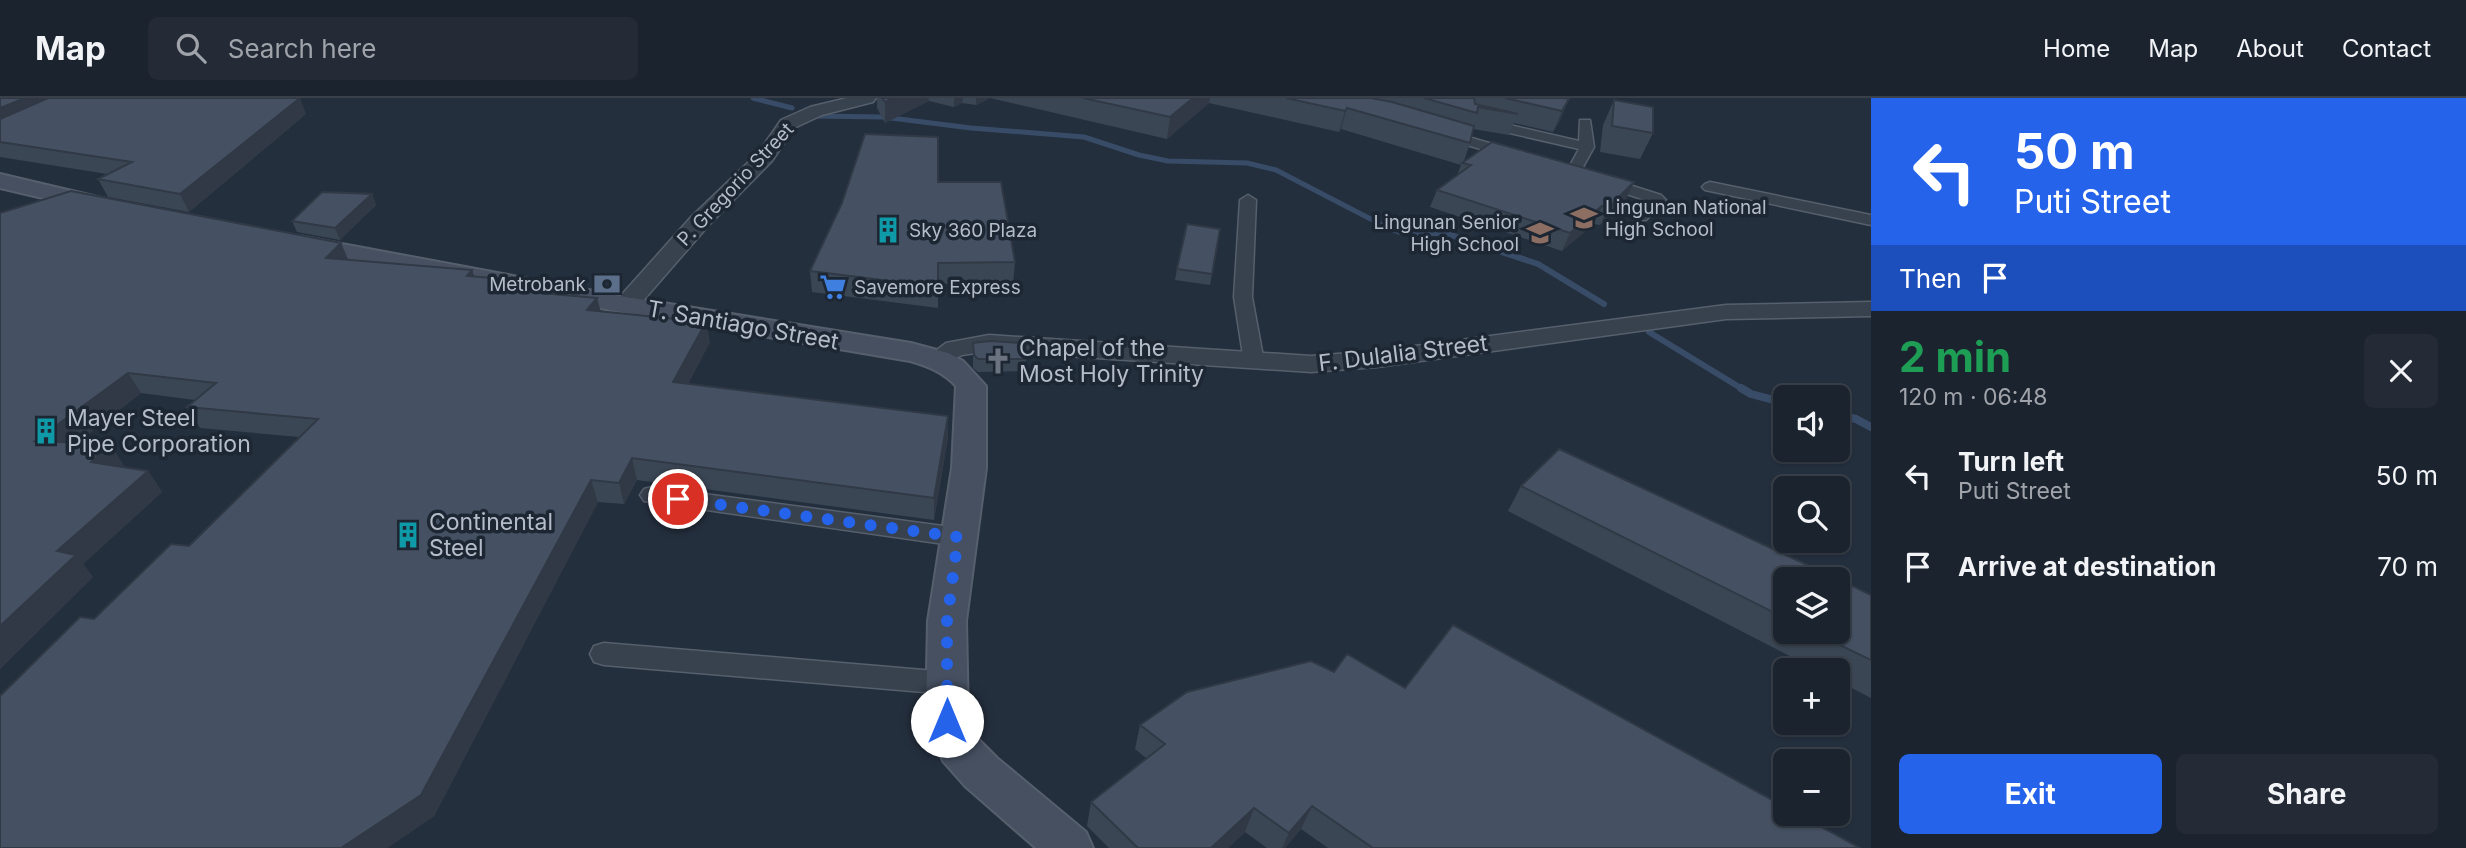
<!DOCTYPE html>
<meta charset="utf-8">
<style>
:root{--surface:#1b232e;--page:#242b36;--text:#f1f3f6;--muted:#a0a4aa;--line:#39404a;--accent:#2563eb}
body{margin:0;font-family:Inter,sans-serif;background:var(--page);color:var(--text);height:100vh;display:flex;flex-direction:column;font-size:26px;white-space:nowrap}
*{box-sizing:border-box;margin:0}
p{font-size:23px;color:var(--muted)}
.icon{flex:none;width:38px;height:38px;fill:none;stroke:currentColor;stroke-width:2;stroke-linecap:round;stroke-linejoin:round}
.map{position:relative;flex:1;overflow:hidden}
.details{display:flex;flex-direction:column;background:var(--surface);width:595px}
.details>*{flex:none}
.hud{background:#2563eb;color:#fff;overflow:hidden}
.tools{position:absolute;left:1773px;top:287px;display:grid;gap:14px}
.tools a{display:grid;place-items:center;width:77px;height:77px;border-radius:10px;background:var(--surface);box-shadow:0 2px 5px #0004,0 0 0 2px var(--line);font-size:35px}
.pin{position:absolute;display:grid;place-items:center;width:60px;height:60px;color:#fff;margin:-30px;border:4px solid #fff;border-radius:50%;box-shadow:0 2px 7px #0007}
.me{position:absolute;width:77px;margin:-38px;rotate:0deg;stroke-linejoin:round;filter:drop-shadow(0 0 5px #0008)}
.turn{display:flex;align-items:center;gap:24px;height:147px;padding:0 28px;font-size:32px}
.turn .icon{width:91px;height:91px;stroke-width:2.5}
.turn b{display:block;font-size:49px;line-height:60px}
.then{display:flex;align-items:center;height:66px;padding:0 28px;background:#0003;gap:14px;font-size:26px}
.round{display:grid;place-items:center;flex:none;width:74px;height:74px;border-radius:10px;background:var(--page)}
.head{display:flex;align-items:center;justify-content:space-between;height:119px;padding:0 28px}
h1{font-size:42px;font-weight:700;line-height:52px;color:#1e9e55}
.cta{display:flex;gap:14px;margin-top:auto;padding:14px 28px}
.cta a{flex:1;height:80px;border-radius:10px;background:var(--accent);color:#fff;font-size:28px;font-weight:700;line-height:80px;text-align:center}
.cta a+a{background:var(--page);color:var(--text)}
ul{padding:0;list-style:none}
li{display:flex;align-items:center;gap:21px;height:91px;padding:0 28px}
li div{flex:1}
li b{display:block;font-size:26px}
li em{font-style:normal}
header{display:flex;align-items:center;gap:42px;box-sizing:border-box;height:98px;padding:0 35px;background:var(--surface);border-bottom:2px solid var(--line)}
header strong{font-size:33px}
nav{display:flex;gap:38px;margin-inline-start:auto;font-size:24px}
.search{width:490px;height:63px;background:var(--page);display:flex;align-items:center;gap:18px;box-sizing:border-box;padding:0 24px;border-radius:10px;color:var(--muted);font-size:26px}
main{display:flex;flex:1;min-height:0}
.map>svg:first-child{display:block}
</style>
<header>
<strong>Map</strong>
<div class="search"><svg class="icon" aria-label="search" viewBox="0 0 24 24"><circle cx="10" cy="10" r="6"/><path d="M15 15l6 6"/></svg>Search here</div>
<nav><a>Home</a><a>Map</a><a>About</a><a>Contact</a></nav>
</header>
<main>
<div class="map">
<svg width="1871" height="750" viewBox="0 0 1871 750">
<rect width="100%" height="100%" fill="#242f3e"/>
<g fill="none" stroke-linecap="round" stroke-linejoin="round">
<path stroke="#394c67" stroke-width="5" d="M 753,0 L 792,10
M 814,18 L 883,19 L 971,30 L 1084,39 L 1139,57 L 1168,63 L 1247,65 L 1276,72 L 1388,130"/>
<path stroke="#394c67" stroke-width="6" d="M 1383,128 L 1403,135 L 1445,135 L 1538,166 L 1604,206
M 1649,234 L 1744,292"/>
<path stroke="#394c67" stroke-width="8" d="M 1741,290 L 1751,296 L 1785,305
M 1838,317 L 1856,321 L 1871,329"/>
<g stroke="#565f6c" stroke-width="3">
<path id="minor" d="M 1484,21 L 1579,43 L 1580,22 L 1590,22 L 1594,49 L 1578,78 L 1568,78 L 1566,75 L 1579,51 L 1479,28 L 1479,22 Z
M 1441,31 L 1520,54 L 1522,57 L 1515,61 L 1436,38 L 1434,35 Z
M 1601,78 L 1661,97 L 1666,102 L 1646,122 L 1634,122 L 1632,119 L 1648,103 L 1596,86 L 1593,83 L 1596,80 Z
M 1710,84 L 1871,117 L 1871,127 L 1705,92 L 1702,89 L 1705,86 Z
M 1248,97 L 1256,102 L 1252,199 L 1264,264 L 1261,268 L 1247,268 L 1244,264 L 1234,199 L 1240,102 Z
M 652,389 L 958,430 L 967,433 L 970,439 L 967,445 L 958,448 L 644,403 L 640,397 L 644,391 Z
M 604,545 L 947,574 L 957,577 L 961,585 L 957,593 L 947,596 L 604,567 L 594,564 L 590,556 L 594,548 Z"/>
</g>
<g stroke="#565f6c" stroke-width="3">
<path id="tertiary" d="M 847,0 L 876,0 L 873,4 L 822,17 L 794,30 L 772,63 L 708,128 L 635,212 L 626,214 L 617,212 L 614,207 L 617,202 L 692,118 L 758,55 L 781,22 L 810,9 Z
M 1871,204 L 1871,218 L 1726,221 L 1377,269 L 1311,274 L 989,253 L 962,257 L 938,269 L 929,266 L 925,261 L 946,245 L 989,237 L 1311,258 L 1377,253 L 1726,207 Z"/>
</g>
<g stroke="#565f6c" stroke-width="4">
<path id="secondary" d="M 0,76 L 110,102 L 114,107 L 110,112 L 102,114 L 0,90 Z
M 299,138 L 626,199 L 911,245 L 948,255 L 963,263 L 986,288 L 986,370 L 966,523 L 968,623 L 975,638 L 997,660 L 1086,734 L 1093,750 L 1036,750 L 965,688 L 943,663 L 926,623 L 928,523 L 952,370 L 956,288 C 943,274 928,268 910,263 L 626,215 L 290,150 L 287,145 L 290,140 Z"/>
</g>
<use href="#minor" fill="#38414e" fill-rule="evenodd"/>
<use href="#tertiary" fill="#38414e" fill-rule="evenodd"/>
<use href="#secondary" fill="#465061" fill-rule="evenodd"/>
</g>
<path fill="#3b4654" d="M 0,0 L 306,16 L 189,114 L 108,99 L 98,81 L 107,76 L 0,59 Z
M 877,0 L 1563,0 L 1569,1 L 1560,22 L 1553,34 L 1514,25 L 1509,37 L 1473,31 L 1470,45 L 1464,63 L 1634,84 L 1626,101 L 1600,127 L 1594,126 L 1562,153 L 1430,109 L 1437,92 L 1457,77 L 1461,67 L 1341,31 L 1339,34 L 1209,5 L 1167,41 L 990,0 L 976,7 L 962,5 L 954,9 L 929,3 L 885,25 L 877,10 Z
M 1614,2 L 1653,35 L 1640,61 L 1600,54 L 1603,27 Z
M 938,84 L 1015,164 L 1013,186 L 938,186 L 938,210 L 812,194 L 810,173 Z
M 372,96 L 376,107 L 340,142 L 297,134 L 292,123 Z
M 0,115 L 341,145 L 348,162 L 475,178 L 518,182 L 522,193 L 597,200 L 601,214 L 710,244 L 688,286 L 948,318 L 948,339 L 934,422 L 637,382 L 624,406 L 598,404 L 434,718 L 387,750 L 0,750 L 94,521 L 189,448 L 299,339 L 200,330 L 187,309 L 195,302 L 141,295 L 77,345 L 110,346 L 124,368 L 123,369 L 148,373 L 162,394 L 83,466 L 93,479 L 0,571 Z
M 1220,131 L 1210,187 L 1175,182 L 1177,171 Z
M 973,245 L 1026,261 L 1025,273 L 978,274 L 973,270 Z
M 1521,388 L 1785,481 L 1785,534 L 1838,534 L 1871,497 L 1871,600 L 1838,583 L 1838,572 L 1817,572 L 1508,413 Z
M 1334,574 L 1405,590 L 1860,750 L 1328,750 L 1301,731 L 1285,750 L 1267,750 L 1245,734 L 1228,750 L 1109,750 L 1087,728 L 1091,704 L 1146,660 L 1135,651 L 1140,627 Z"/>
<path fill="#303945" d="M 25,0 L 49,0 L 0,27 L 0,10 Z
M 300,0 L 306,16 L 189,114 L 180,96 Z
M 893,0 L 929,0 L 929,3 L 885,25 L 885,4 Z
M 954,0 L 963,0 L 962,5 L 954,9 Z
M 976,0 L 990,0 L 976,7 Z
M 1193,0 L 1210,0 L 1209,5 L 1167,41 L 1170,19 Z
M 1569,1 L 1560,22 L 1553,34 L 1562,13 Z
M 1347,10 L 1341,31 L 1339,34 L 1345,13 Z
M 1634,84 L 1626,101 L 1600,127 L 1608,110 Z
M 372,96 L 376,107 L 340,142 L 335,130 Z
M 1602,108 L 1594,126 L 1562,153 L 1570,135 Z
M 341,145 L 349,164 L 326,160 Z
M 472,172 L 479,191 L 467,178 Z
M 518,182 L 524,202 L 508,192 Z
M 597,200 L 602,220 L 587,212 Z
M 706,224 L 710,244 L 678,305 L 673,284 Z
M 128,275 L 141,295 L 52,364 L 35,343 Z
M 948,318 L 948,339 L 934,422 L 934,400 Z
M 110,346 L 124,368 L 107,386 L 91,364 Z
M 632,360 L 637,382 L 624,406 L 619,385 Z
M 148,373 L 162,394 L 83,466 L 93,479 L 0,571 L 0,528 L 57,453 Z
M 591,382 L 598,404 L 434,718 L 387,750 L 341,750 Z
M 1312,708 L 1301,731 L 1285,750 L 1282,750 L 1289,735 Z
M 1254,710 L 1245,734 L 1228,750 L 1211,750 Z"/>
<path fill="#455162" stroke="#303945" stroke-width="2" d="M 0,0 L 25,0 L 0,10 Z
M 48,0 L 300,0 L 180,96 L 98,81 L 132,64 L 0,44 L 0,21 Z
M 882,0 L 893,0 L 885,4 Z
M 1083,0 L 1193,0 L 1170,19 Z
M 1286,0 L 1371,0 L 1392,4 L 1474,28 L 1470,45 L 1347,10 L 1345,13 Z
M 1424,0 L 1474,0 L 1475,6 L 1518,16 L 1478,9 L 1477,15 Z
M 1505,0 L 1563,0 L 1569,1 L 1562,13 Z
M 1614,2 L 1653,9 L 1653,35 L 1612,28 Z
M 865,36 L 938,39 L 938,84 L 1001,84 L 1015,164 L 938,165 L 938,189 L 810,173 L 842,105 Z
M 1492,44 L 1634,84 L 1608,110 L 1602,108 L 1570,135 L 1437,92 L 1471,67 L 1462,65 Z
M 71,93 L 341,145 L 326,160 L 472,172 L 467,178 L 518,182 L 508,192 L 597,200 L 587,212 L 706,224 L 673,284 L 948,318 L 934,400 L 632,360 L 619,385 L 591,382 L 421,697 L 341,750 L 0,750 L 0,598 L 80,519 L 94,521 L 171,446 L 189,448 L 318,321 L 187,309 L 216,285 L 128,275 L 35,343 L 110,346 L 91,364 L 148,373 L 57,453 L 76,457 L 0,528 L 0,115 Z
M 322,94 L 372,96 L 335,130 L 292,123 Z
M 1187,126 L 1220,131 L 1212,176 L 1177,171 Z
M 990,243 L 1024,245 L 1026,261 L 978,261 L 974,257 L 973,245 Z
M 1559,351 L 1837,481 L 1785,481 L 1785,520 L 1521,388 Z
M 1838,481 L 1871,497 L 1871,562 L 1813,534 L 1838,534 Z
M 1453,527 L 1785,709 L 1785,716 L 1798,716 L 1860,750 L 1373,750 L 1312,708 L 1289,735 L 1254,710 L 1211,750 L 1138,750 L 1091,704 L 1165,646 L 1140,627 L 1187,594 L 1311,563 L 1334,574 L 1347,556 L 1405,590 Z"/>
<g fill="none" stroke-linecap="round" stroke-linejoin="round">
<path stroke="#2563eb" stroke-width="12" stroke-dasharray="0 21.6" d="M 678,401 L 958,439 L 947,523 L 947,623"/>
</g>
<defs>
<g id="school-bare" transform="scale(2.1)"><path d="M0-5L7-2L0 1L-7-2ZM-4 1L0 2.5L4 1V4Q0 6-4 4Z" fill="#8d6e63" stroke="#1d2633" stroke-width="2.5" paint-order="stroke"/></g>
<g id="building-bare" transform="scale(2.1)"><path d="M-4-6H4V6H1V3H-1V6H-4ZM-2.5-4.3h1.7v1.8h-1.7ZM.8-4.3h1.7v1.8H.8ZM-2.5-1h1.7V.8h-1.7ZM.8-1h1.7V.8H.8Z" fill="#0f9aa8" stroke="#1d2633" stroke-width="2.5" paint-order="stroke"/></g>
<g id="bank-bare" transform="scale(2.1)"><path d="M-6-4H6V4H-6ZM0-2.3a2.3 2.3 0 1 0 0 4.6a2.3 2.3 0 1 0 0-4.6Z" fill="#5c6f8a" stroke="#1d2633" stroke-width="2.5" paint-order="stroke"/></g>
<g id="supermarket-bare" transform="scale(2.1)"><path d="M-6-5.5h2.5l.6 2H6L4.5 2H-2.5L-4.4-4H-6ZM-1.5 3.2a1.3 1.3 0 1 0 .1 0ZM3 3.2a1.3 1.3 0 1 0 .1 0Z" fill="#3f7fe0" stroke="#1d2633" stroke-width="2.5" paint-order="stroke"/></g>
<g id="church-bare" transform="scale(2.1)"><path d="M-1.2-6h2.4v3.5h3.3v2.4h-3.3V6h-2.4V-.1h-3.3v-2.4h3.3Z" fill="#6b7280" stroke="#1d2633" stroke-width="2.5" paint-order="stroke"/></g>
</defs>
<g fill-rule="evenodd">
<use href="#school-bare" x="1584" y="120"/>
<use href="#building-bare" x="888" y="132"/>
<use href="#school-bare" x="1540" y="135"/>
<use href="#bank-bare" x="607" y="186"/>
<use href="#supermarket-bare" x="833" y="189"/>
<use href="#church-bare" x="998" y="263"/>
<use href="#building-bare" x="46" y="333"/>
<use href="#building-bare" x="408" y="437"/>
</g>
<g text-anchor="middle" stroke-width="7" stroke-linejoin="round" paint-order="stroke">
<g font-size="19" fill="#b4bcc9" stroke="#1d2633">
<text transform="translate(735 86) rotate(-47)" y="7">P. Gregorio Street</text>
</g>
<g font-size="19" fill="#b4bcc9" stroke="#1d2633" text-anchor="start">
<text x="1605" y="116">Lingunan National<tspan x="1605" dy="22">High School</tspan></text>
<text x="1519" y="131" text-anchor="end">Lingunan Senior<tspan x="1519" dy="22">High School</tspan></text>
<text x="909" y="139">Sky 360 Plaza</text>
<text x="586" y="193" text-anchor="end">Metrobank</text>
<text x="854" y="196">Savemore Express</text>
</g>
<g font-size="23" fill="#b4bcc9" stroke="#1d2633">
<text transform="translate(743 227) rotate(10)" y="8">T. Santiago Street</text>
<text transform="translate(1403 255) rotate(-7)" y="8">F. Dulalia Street</text>
</g>
<g font-size="23" fill="#b4bcc9" stroke="#1d2633" text-anchor="start">
<text x="1019" y="258">Chapel of the<tspan x="1019" dy="26">Most Holy Trinity</tspan></text>
<text x="67" y="328">Mayer Steel<tspan x="67" dy="26">Pipe Corporation</tspan></text>
<text x="429" y="432">Continental<tspan x="429" dy="26">Steel</tspan></text>
</g>
</g>
</svg>
<div class="tools">
<a><svg class="icon" aria-label="sound" viewBox="0 0 24 24"><path d="M4 9h4l5-4v14l-5-4H4zM17 9q2 3 0 6"/></svg></a>
<a><svg class="icon" aria-label="search" viewBox="0 0 24 24"><circle cx="10" cy="10" r="6"/><path d="M15 15l6 6"/></svg></a>
<a><svg class="icon" aria-label="layers" viewBox="0 0 24 24"><path d="M12 4l9 5-9 5-9-5zM3 14l9 5 9-5"/></svg></a>
<a>+</a>
<a>−</a>
</div>
<div class="pin" style="left:678px;top:401px;background:#d93025"><svg class="icon" aria-label="arrive" viewBox="0 0 24 24"><path d="M6 21V4h12l-3 4 3 4H6"/></svg></div>
<svg class="me" style="left:947px;top:623px" viewBox="-20 -20 40 40"><circle r="19" fill="#fff"/><path d="M0-13L10 11 0 6-10 11z" fill="#2563eb"/></svg>
</div>
<section class="details">
<div class="hud">
<div class="turn"><svg class="icon" aria-label="left" viewBox="0 0 24 24"><path d="M17 20v-9H6M10 6l-5 5 5 5"/></svg><div><b>50 m</b>Puti Street</div></div>
<div class="then">Then<svg class="icon" aria-label="arrive" viewBox="0 0 24 24"><path d="M6 21V4h12l-3 4 3 4H6"/></svg></div>
</div>
<div class="head"><div><h1>2 min</h1><p>120 m · 06:48</p></div><a class="round"><svg class="icon" aria-label="close" viewBox="0 0 24 24"><path d="M6 6l12 12M18 6L6 18"/></svg></a></div>
<ul>
<li><svg class="icon" aria-label="left" viewBox="0 0 24 24"><path d="M17 20v-9H6M10 6l-5 5 5 5"/></svg><div><b>Turn left</b><p>Puti Street</p></div><em>50 m</em></li>
<li><svg class="icon" aria-label="arrive" viewBox="0 0 24 24"><path d="M6 21V4h12l-3 4 3 4H6"/></svg><div><b>Arrive at destination</b></div><em>70 m</em></li>
</ul>
<div class="cta"><a>Exit</a><a>Share</a></div>
</section>
</main>
